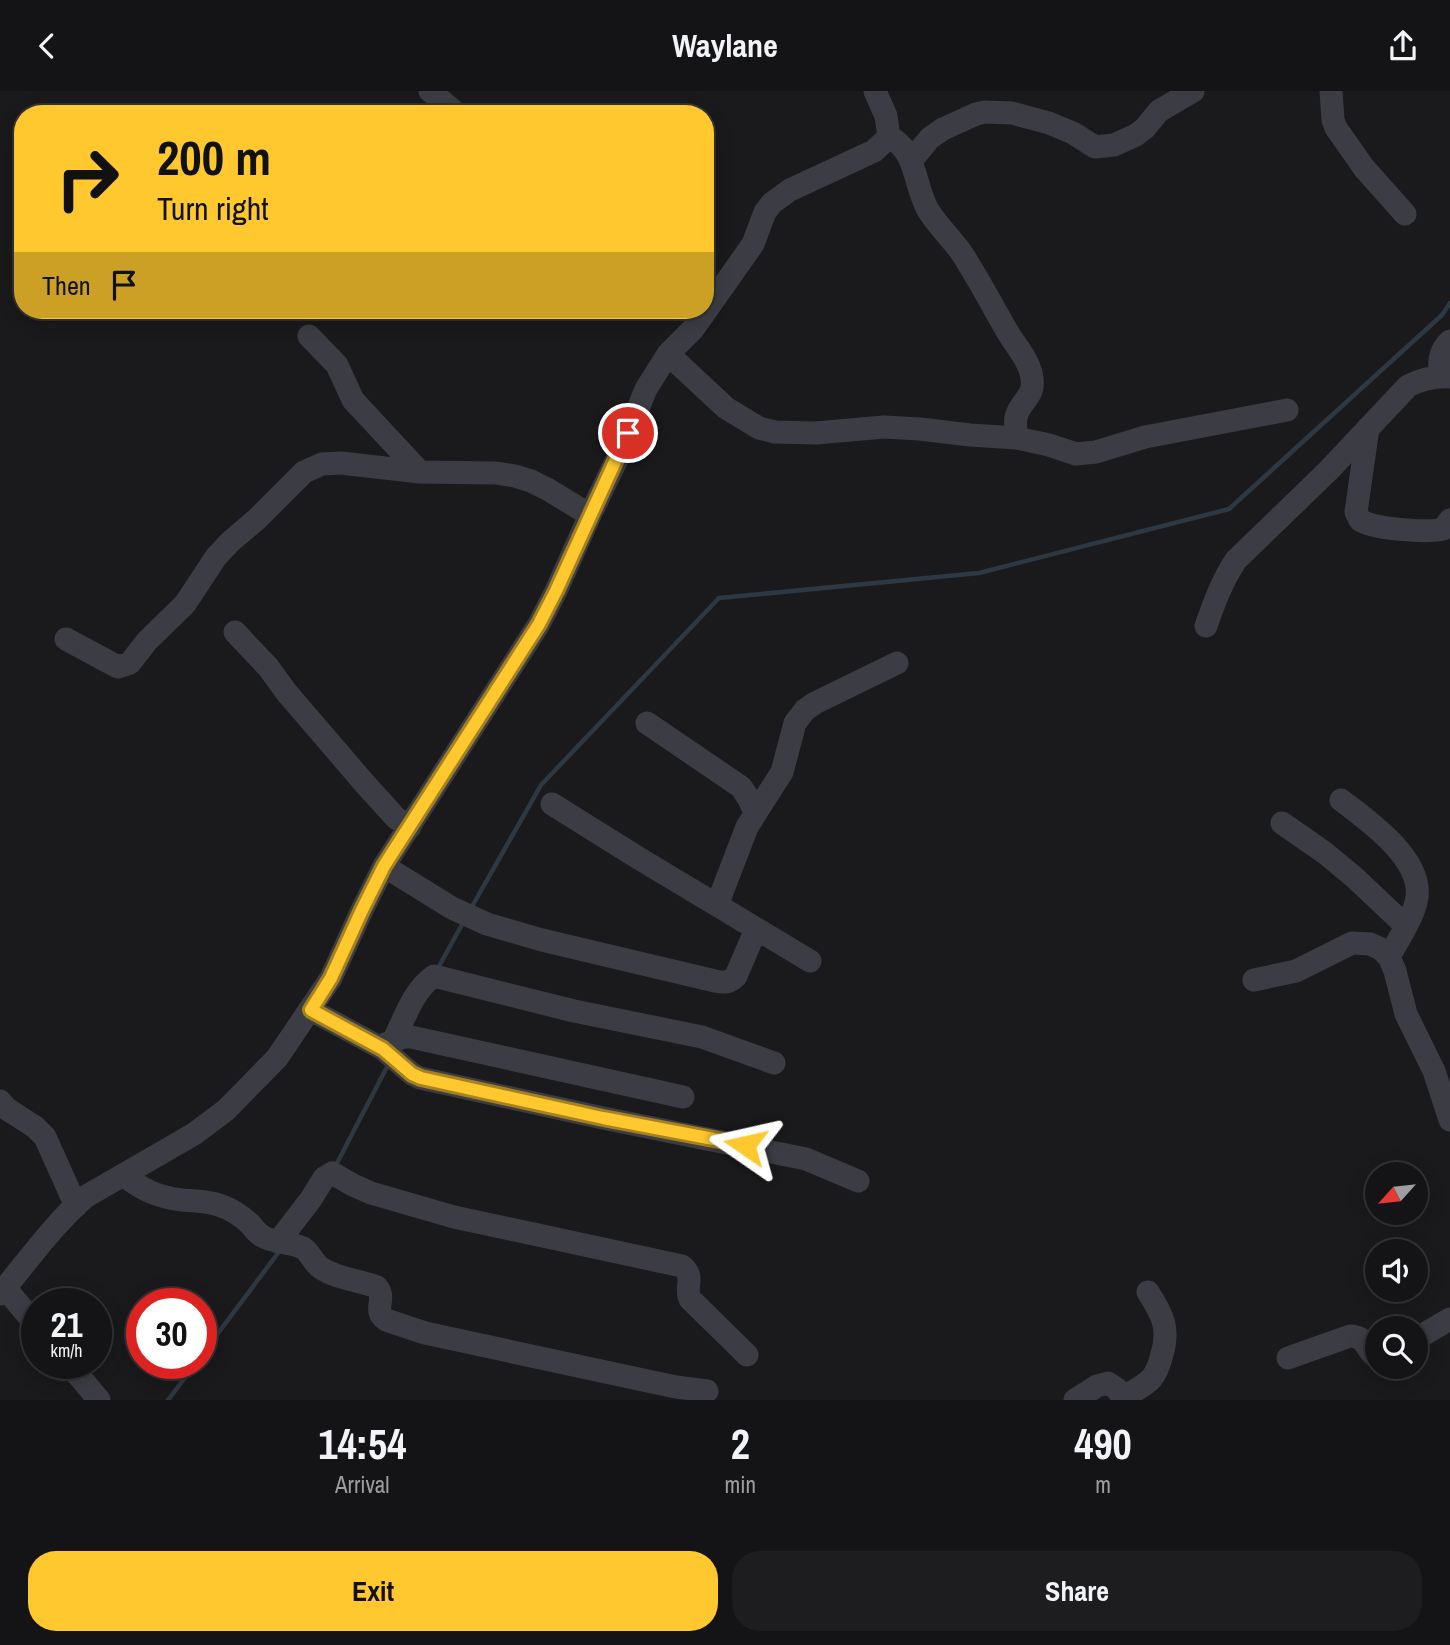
<!DOCTYPE html>
<style>
:root{--surface:#141416;--page:#1d1d1f;--text:#f1f3f6;--muted:#9d9ea1;--line:#333335;--accent:#ffc82f}
body{margin:0;font-family:"Archivo Narrow",sans-serif;background:var(--page);color:var(--text);height:100vh;display:flex;flex-direction:column;font-size:26px;white-space:nowrap}
*{box-sizing:border-box;margin:0}
p{font-size:23px;color:var(--muted)}
.icon{flex:none;width:38px;height:38px;fill:none;stroke:currentColor;stroke-width:2;stroke-linecap:round;stroke-linejoin:round}
.map{position:relative;height:1309px;overflow:hidden}
.details{display:flex;flex-direction:column;background:var(--surface);flex:1}
.details>*{flex:none}
.top-card{position:absolute;left:14px;top:14px;width:700px;height:214px;border-radius:28px;box-shadow:0 4px 18px #0003,0 0 0 2px var(--line);background:#ffc82f;color:#111;overflow:hidden}
.needle{width:46px;rotate:243deg}
.buttons{position:absolute;left:1365px;top:1071px;display:grid;gap:14px}
.buttons a{display:grid;place-items:center;width:63px;height:63px;border-radius:50%;background:var(--surface);box-shadow:0 4px 18px #0003,0 0 0 2px var(--line);font-size:35px}
.speed{position:absolute;left:21px;top:1197px;display:flex;gap:14px;font-size:35px;font-weight:700;text-align:center}
.speed>*{display:grid;place-content:center;width:91px;height:91px;border-radius:50%;background:var(--surface);box-shadow:0 4px 18px #0003,0 0 0 2px var(--line);line-height:1}
.speed small{font-size:18px;font-weight:400}
.speed .limit{border:10px solid #d22;background:#fff;color:#111}
.pin{position:absolute;display:grid;place-items:center;width:60px;height:60px;color:#fff;margin:-30px;border:4px solid #fff;border-radius:50%;box-shadow:0 2px 7px #0007}
.me{position:absolute;width:77px;margin:-38px;rotate:281deg;stroke-linejoin:round;filter:drop-shadow(0 0 5px #0008)}
.turn{display:flex;align-items:center;gap:24px;height:147px;padding:0 28px;font-size:32px}
.turn .icon{width:91px;height:91px;stroke-width:2.5}
.turn b{display:block;font-size:49px;line-height:60px}
.then{display:flex;align-items:center;height:66px;padding:0 28px;background:#0003;gap:14px;font-size:26px}
.eta{display:flex;justify-content:space-evenly;align-items:center;height:119px;text-align:center}
.eta b{font-size:42px;font-weight:700;line-height:49px}
.cta{display:flex;gap:14px;margin-top:auto;padding:14px 28px}
.cta a{flex:1;height:80px;border-radius:28px;background:var(--accent);color:#111;font-size:28px;font-weight:700;line-height:80px;text-align:center}
.cta a+a{background:var(--page);color:var(--text)}
header{display:flex;justify-content:space-between;align-items:center;height:91px;padding:0 28px;background:var(--surface);font-size:32px;font-weight:700}
.map>svg:first-child{display:block}
</style>
<header><svg class="icon" aria-label="back" viewBox="0 0 24 24"><path d="M15 5l-7 7 7 7"/></svg>Waylane<svg class="icon" aria-label="share" viewBox="0 0 24 24"><path d="M12 15V3M7 8l5-5 5 5M5 13v7h14v-7"/></svg></header>
<div class="map">
<svg width="1450" height="1309" viewBox="0 0 1450 1309">
<rect width="100%" height="100%" fill="#1a1a1d"/>
<g fill="none" stroke-linecap="round" stroke-linejoin="round">
<path stroke="#2e3842" stroke-width="4.5" d="M 470,819 L 541,694 L 719,507 L 979,482 L 1229,418 L 1442,224 L 1450,212
M 438,877 L 464,830
M 335,1076 L 389,972
M 201,1265 L 281,1158
M 168,1309 L 196,1272"/>
<path stroke="#3c3d44" stroke-width="23" d="M 430,0 L 457,23
M 1331,0 L 1333,29 L 1336,37 L 1364,77 L 1405,123
M 889,46 C 917,59 914,95 928,119 C 937,134 951,147 961,161 C 978,187 992,214 1007,240 C 1015,254 1027,266 1031,282 C 1037,307 1021,307 1016,326 C 1015,332 1016,341 1017,347
M 911,70 L 930,47 L 943,38 L 976,23 L 985,21 L 1012,22 L 1049,32 L 1073,42 L 1095,56 L 1114,54 L 1136,44 L 1145,37 L 1159,20 L 1193,0
M 309,245 L 337,274 L 353,309 L 420,381
M 668,263 L 726,317 L 759,337 L 775,341 L 816,342 L 884,336 L 920,338 L 970,344 L 1017,347 L 1049,354 L 1076,363 L 1096,361 L 1145,346 L 1287,319
M 1440,285 C 1439,271 1439,260 1450,250
M 1368,337 L 1356,421 L 1360,429 C 1372,438 1428,442 1443,438 L 1450,429
M 1206,535 C 1214,512 1222,490 1236,469 L 1328,380 L 1408,295 C 1422,288 1434,285 1450,286
M 235,541 L 268,576 L 287,602 L 366,694 L 396,727 L 410,736
M 66,548 L 118,576 L 130,572 L 147,550 L 185,513 L 216,466 L 230,451 L 257,428 L 304,381 L 322,373 L 341,372 L 420,381 L 496,382 L 515,385 L 531,390 L 549,399 L 590,424
M 647,632 L 741,696 L 749,708 L 755,722
M 1341,709 C 1368,730 1422,767 1417,806 C 1414,826 1399,847 1389,866
M 552,713 L 640,768 L 810,870
M 1282,732 L 1325,762 L 1354,786 L 1406,835
M 384,775 L 452,817 L 487,833 L 542,849 L 715,890 C 724,892 729,892 736,885 L 756,838
M 717,814 L 747,736 L 782,681 L 795,632 L 805,619 L 815,612 L 897,572
M 1254,889 L 1296,880 L 1352,852 L 1370,853 L 1381,858 L 1389,866 L 1395,880 L 1406,923 L 1434,980 L 1450,1029
M 311,919 L 383,958 L 412,983 L 420,987 L 603,1027 L 806,1068 L 858,1090
M 393,950 C 404,929 413,899 434,885 L 574,920 L 702,946 L 774,972
M 383,954 L 403,946 L 411,946 L 683,1006
M 0,1010 L 7,1018 L 35,1036 L 45,1046 L 76,1115
M 123,1084 C 143,1099 157,1106 182,1109 C 194,1110 207,1110 219,1114 C 231,1118 242,1125 251,1134 C 254,1138 257,1142 262,1145 C 275,1153 290,1150 303,1157 C 311,1162 313,1172 321,1177 C 337,1188 359,1189 377,1196 C 387,1208 372,1219 386,1229 L 425,1242 L 643,1289 L 676,1296 L 707,1300
M 278,1151 L 311,1108 L 324,1087 L 332,1082 L 353,1094 L 371,1102 L 454,1126 L 682,1175 C 696,1187 684,1196 690,1208 L 747,1264
M 5,1197 L 37,1235
M 0,1203 C 27,1171 52,1135 85,1106 L 194,1043 L 226,1019 L 277,967 L 331,887 L 362,819 L 384,775 L 539,533 L 556,500 L 590,424 L 619,364 L 646,298 L 668,263 L 693,238 L 753,153 L 765,121 L 772,112 L 790,99 L 874,60 L 889,46 L 886,25 L 875,0
M 1416,1248 L 1450,1228
M 1288,1267 L 1350,1245 C 1369,1246 1364,1259 1377,1266
M 68,1272 L 99,1309
M 1123,1306 C 1133,1301 1143,1296 1151,1288 C 1157,1281 1160,1272 1162,1263 C 1170,1237 1162,1223 1148,1201
M 1075,1309 L 1097,1295 L 1108,1292 L 1117,1298 L 1124,1309"/>
</g>
<g fill="none" stroke-linecap="round" stroke-linejoin="round">
<g stroke="#a6821f" stroke-width="18">
<path id="route" d="M 628,342 L 556,500 L 539,533 L 384,775 L 362,819 L 331,887 L 311,919 L 383,958 L 412,983 L 421,987 L 603,1027 L 745,1054"/>
</g>
<use href="#route" stroke="#ffc82f" stroke-width="12"/>
</g>
</svg>
<div class="buttons">
<a><svg class="needle" viewBox="-14 -14 28 28"><path d="M0-13l5 13h-10z" fill="#e53935"/><path d="M0 13l5-13h-10z" fill="#9d9ea1"/></svg></a>
<a><svg class="icon" aria-label="sound" viewBox="0 0 24 24"><path d="M4 9h4l5-4v14l-5-4H4zM17 9q2 3 0 6"/></svg></a>
<a><svg class="icon" aria-label="search" viewBox="0 0 24 24"><circle cx="10" cy="10" r="6"/><path d="M15 15l6 6"/></svg></a>
</div>
<div class="speed"><div>21<small>km/h</small></div><div class="limit">30</div></div>
<div class="pin" style="left:628px;top:342px;background:#d93025"><svg class="icon" aria-label="arrive" viewBox="0 0 24 24"><path d="M6 21V4h12l-3 4 3 4H6"/></svg></div>
<svg class="me" style="left:745px;top:1054px" viewBox="-20 -20 40 40"><path d="M0-17L14 15 0 8-14 15z" fill="#ffc82f" stroke="#fff" stroke-width="4"/></svg>
<div class="top-card">
<div class="turn"><svg class="icon" aria-label="right" viewBox="0 0 24 24"><path d="M7 20v-9h11M14 6l5 5-5 5"/></svg><div><b>200 m</b>Turn right</div></div>
<div class="then">Then<svg class="icon" aria-label="arrive" viewBox="0 0 24 24"><path d="M6 21V4h12l-3 4 3 4H6"/></svg></div>
</div>
</div>
<section class="details">
<div class="eta">
<div><b>14:54</b><p>Arrival</p></div>
<div><b>2</b><p>min</p></div>
<div><b>490</b><p>m</p></div>
</div>
<div class="cta"><a>Exit</a><a>Share</a></div>
</section>
